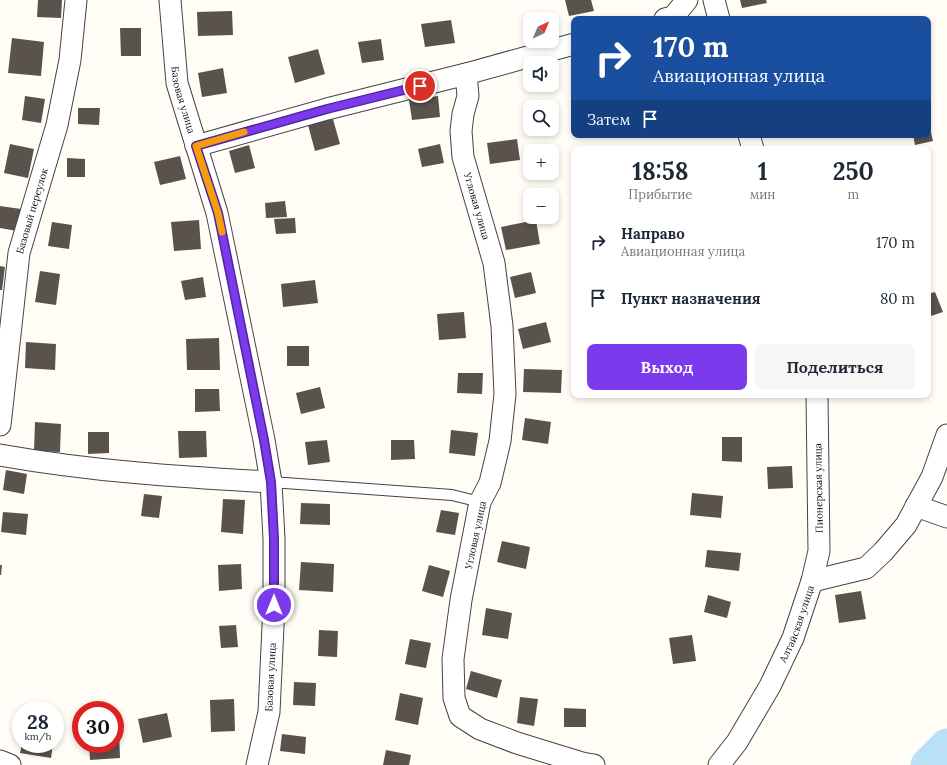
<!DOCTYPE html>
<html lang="ru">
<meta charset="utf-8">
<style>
:root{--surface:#fff;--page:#f6f6f7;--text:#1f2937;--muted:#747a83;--accent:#7c3aed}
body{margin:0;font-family:Lora,serif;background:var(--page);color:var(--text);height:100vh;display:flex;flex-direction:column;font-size:15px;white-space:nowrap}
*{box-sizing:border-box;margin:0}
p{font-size:13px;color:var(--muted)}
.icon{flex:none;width:22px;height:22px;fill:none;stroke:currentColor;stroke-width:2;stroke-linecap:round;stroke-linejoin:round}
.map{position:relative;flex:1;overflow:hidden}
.sheet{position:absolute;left:571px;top:146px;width:360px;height:252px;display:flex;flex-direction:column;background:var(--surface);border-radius:8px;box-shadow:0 2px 6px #0003}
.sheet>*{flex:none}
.top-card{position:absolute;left:571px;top:16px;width:360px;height:122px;border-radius:8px;box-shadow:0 2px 6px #0003;background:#1a4fa0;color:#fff;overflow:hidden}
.needle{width:26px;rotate:44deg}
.fabs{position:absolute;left:523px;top:12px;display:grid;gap:8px}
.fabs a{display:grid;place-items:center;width:36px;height:36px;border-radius:8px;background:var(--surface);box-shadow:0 2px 6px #0003;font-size:20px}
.speed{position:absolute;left:12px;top:701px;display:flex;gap:8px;font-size:20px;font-weight:700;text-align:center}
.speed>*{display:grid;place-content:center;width:52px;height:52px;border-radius:50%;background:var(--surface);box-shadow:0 2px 6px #0003;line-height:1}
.speed small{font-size:10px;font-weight:400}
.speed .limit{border:6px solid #d22;background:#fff;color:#111}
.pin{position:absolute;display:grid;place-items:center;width:34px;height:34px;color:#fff;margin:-17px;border:2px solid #fff;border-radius:50%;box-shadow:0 1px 4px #0007}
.me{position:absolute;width:44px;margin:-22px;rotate:0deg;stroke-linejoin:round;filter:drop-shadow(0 0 3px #0008)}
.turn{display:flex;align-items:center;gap:14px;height:84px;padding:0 16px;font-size:18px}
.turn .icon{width:52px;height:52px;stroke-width:2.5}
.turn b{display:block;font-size:28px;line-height:34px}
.then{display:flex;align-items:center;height:38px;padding:0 16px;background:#0003;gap:8px;font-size:15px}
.eta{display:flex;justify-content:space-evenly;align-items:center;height:68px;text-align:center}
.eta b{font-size:24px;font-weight:700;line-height:28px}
.primary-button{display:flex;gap:8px;margin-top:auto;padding:8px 16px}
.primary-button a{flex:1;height:46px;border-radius:8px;background:var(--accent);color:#fff;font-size:16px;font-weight:700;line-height:46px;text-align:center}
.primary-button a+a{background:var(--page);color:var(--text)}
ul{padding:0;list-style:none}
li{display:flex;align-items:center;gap:12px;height:56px;padding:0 16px}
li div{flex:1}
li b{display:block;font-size:15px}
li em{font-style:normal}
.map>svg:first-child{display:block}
</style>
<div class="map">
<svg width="947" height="765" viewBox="0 0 947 765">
<rect width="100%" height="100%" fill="#fffdf5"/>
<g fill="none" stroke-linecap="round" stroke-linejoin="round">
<path stroke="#b9e0f7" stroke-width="33" d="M 927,765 L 947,745"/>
</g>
<path fill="#5a524d" d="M 38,0 L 62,0 L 61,18 L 37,17 Z
M 565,0 L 591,0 L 594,11 L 569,16 Z
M 740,0 L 766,0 L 767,3 L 742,8 Z
M 232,11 L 233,35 L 198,36 L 197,12 Z
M 451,20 L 455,43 L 425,47 L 421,24 Z
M 120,28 L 141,28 L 141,56 L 121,56 Z
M 12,38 L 44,42 L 41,76 L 8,73 Z
M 381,39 L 384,60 L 362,63 L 358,42 Z
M 318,49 L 325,74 L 295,83 L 288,57 Z
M 223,68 L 227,93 L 202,97 L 198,73 Z
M 25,96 L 45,99 L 41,123 L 22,120 Z
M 438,96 L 440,117 L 412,120 L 409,100 Z
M 78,108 L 100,108 L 99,125 L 78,124 Z
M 333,119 L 340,144 L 315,151 L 308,125 Z
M 928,119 L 933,141 L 915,145 L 913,135 L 928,135 Z
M 517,139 L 520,160 L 490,164 L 487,143 Z
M 10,144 L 34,149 L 28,178 L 4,173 Z
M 440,144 L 444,163 L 422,167 L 418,149 Z
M 249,145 L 255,168 L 235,173 L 229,151 Z
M 180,156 L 186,179 L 160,185 L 154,162 Z
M 67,158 L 85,159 L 85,177 L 67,177 Z
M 285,201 L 287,217 L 266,218 L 265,203 Z
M 0,206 L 21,209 L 17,231 L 0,228 Z
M 295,218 L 296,233 L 276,234 L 274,219 Z
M 199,220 L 201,249 L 174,251 L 171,222 Z
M 536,220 L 540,244 L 506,250 L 501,227 Z
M 52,222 L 72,225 L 69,249 L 48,246 Z
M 0,266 L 5,267 L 2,290 L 0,290 Z
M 40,271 L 60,274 L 56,305 L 35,302 Z
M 531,272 L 536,293 L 515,298 L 510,277 Z
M 203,277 L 206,297 L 185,300 L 181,281 Z
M 315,280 L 318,303 L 283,307 L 281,284 Z
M 935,292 L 943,312 L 928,317 L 928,294 Z
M 464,312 L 466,338 L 439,340 L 437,314 Z
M 546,322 L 551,342 L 523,349 L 518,329 Z
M 219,338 L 220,370 L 187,370 L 186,339 Z
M 26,342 L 56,344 L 55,370 L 25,368 Z
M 287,346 L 309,346 L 309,366 L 287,366 Z
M 524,369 L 562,370 L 561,393 L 523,392 Z
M 458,373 L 483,373 L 482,394 L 457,393 Z
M 320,387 L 325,408 L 301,414 L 296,393 Z
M 195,389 L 219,389 L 220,411 L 195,412 Z
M 525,418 L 551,422 L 548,444 L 522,440 Z
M 35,422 L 61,424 L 60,452 L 34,451 Z
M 451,430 L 478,433 L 475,456 L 449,453 Z
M 178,431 L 206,431 L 207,457 L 179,458 Z
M 88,432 L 109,432 L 109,453 L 88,454 Z
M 722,437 L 742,437 L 742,462 L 722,461 Z
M 327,440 L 330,462 L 308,465 L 305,442 Z
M 391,440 L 414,440 L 415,459 L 391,460 Z
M 792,466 L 793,488 L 768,489 L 767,467 Z
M 6,470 L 27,474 L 24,494 L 3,490 Z
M 692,493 L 723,496 L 721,518 L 690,515 Z
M 144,494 L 162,496 L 159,518 L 141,516 Z
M 223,499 L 245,500 L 243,534 L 221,532 Z
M 301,503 L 330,504 L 330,525 L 300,524 Z
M 441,510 L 459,513 L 455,535 L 436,532 Z
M 3,512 L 28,514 L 26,535 L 1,532 Z
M 502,541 L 530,547 L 526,569 L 497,562 Z
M 707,550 L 741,553 L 739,571 L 705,567 Z
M 301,562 L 334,564 L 333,592 L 299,590 Z
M 241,564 L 242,589 L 219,591 L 218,565 Z
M 0,565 L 2,565 L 1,575 L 0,575 Z
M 429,565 L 450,571 L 443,597 L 422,591 Z
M 861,591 L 866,619 L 839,623 L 835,595 Z
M 708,595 L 731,602 L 727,618 L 704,612 Z
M 486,608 L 512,613 L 508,639 L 482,635 Z
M 236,625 L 238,647 L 221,648 L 219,626 Z
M 319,630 L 338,631 L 337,657 L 318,656 Z
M 692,635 L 696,661 L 673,664 L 669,638 Z
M 410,639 L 431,643 L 426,668 L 405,664 Z
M 471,671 L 502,680 L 497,698 L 466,689 Z
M 294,682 L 316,683 L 315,706 L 293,705 Z
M 400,693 L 423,698 L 418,725 L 395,720 Z
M 520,697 L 538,699 L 534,726 L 517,723 Z
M 234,699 L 235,731 L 211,732 L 210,700 Z
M 564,708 L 586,709 L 586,727 L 564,727 Z
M 167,713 L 172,737 L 143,743 L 138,719 Z
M 55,719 L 58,719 L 56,730 L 55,730 Z
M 115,730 L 119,730 L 120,758 L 90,760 L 89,744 L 115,744 Z
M 282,734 L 306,737 L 305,754 L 280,751 Z
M 22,744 L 53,744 L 51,758 L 20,753 Z
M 386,750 L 411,755 L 409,765 L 383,765 Z"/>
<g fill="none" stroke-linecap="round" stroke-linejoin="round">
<g stroke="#444" stroke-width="12">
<path id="service" d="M 271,482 L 452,495 L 480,502"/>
</g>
<g stroke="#444" stroke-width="23">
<g id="minor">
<path id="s1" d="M 170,0 L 177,83 L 217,213 L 264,440 L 271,482 L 274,539 L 274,605 L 269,712 L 257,765"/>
<path d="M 714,0 L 719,19"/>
<path d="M 665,19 L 673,17 L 687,0"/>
<path id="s2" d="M 466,74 L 468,96 L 463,114 L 461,131 L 463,157 L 494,263 L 502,326 L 505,394 L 500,441 L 490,483 L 480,502 L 461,600 L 453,659 L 454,698 L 460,716 L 480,729 L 517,743 L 582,763 L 594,765"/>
<path d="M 749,135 L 753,149"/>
<path d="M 196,146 L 327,109 L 466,74 L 574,44"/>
<path id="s3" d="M 0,425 L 19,253 L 57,125 L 70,60 L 76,0"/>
<path d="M 0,455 C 90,471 180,477 271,482"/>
<path d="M 916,506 L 947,517"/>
<path d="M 812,581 L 866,568 L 883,552 L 906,525 L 932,477 L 947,435"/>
<path d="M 0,761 L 10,765"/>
<path id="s4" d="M 719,765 L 737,742 L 770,686 L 793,638 L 812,581 L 819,551 L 817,395"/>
</g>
</g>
<use href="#service" stroke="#fff" stroke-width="10"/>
<use href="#minor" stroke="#fff" stroke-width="21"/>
</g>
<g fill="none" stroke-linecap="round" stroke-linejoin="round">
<g stroke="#51269a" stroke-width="10">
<path id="route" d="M 274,605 L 274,539 L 271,482 L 264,440 L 218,213 L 196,146 L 327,109 L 420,86"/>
</g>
<use href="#route" stroke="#7c3aed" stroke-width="7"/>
<path stroke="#f59e0b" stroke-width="7" d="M 222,232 L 218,213 L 196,146 L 244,132"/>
</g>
<g text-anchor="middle" stroke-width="4" stroke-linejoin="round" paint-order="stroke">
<g font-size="10" fill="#111" stroke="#fff">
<text dy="4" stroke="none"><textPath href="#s1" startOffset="101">Базовая улица</textPath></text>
<text dy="4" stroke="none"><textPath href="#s2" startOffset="135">Угловая улица</textPath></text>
<text dy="4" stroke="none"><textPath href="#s3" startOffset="217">Базовый переулок</textPath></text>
<text transform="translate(818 488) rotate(-91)" y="4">Пионерская улица</text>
<text transform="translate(475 535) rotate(-78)" y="4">Угловая улица</text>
<text dy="4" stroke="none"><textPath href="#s4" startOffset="162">Алтайская улица</textPath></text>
<text transform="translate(270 677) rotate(-87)" y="4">Базовая улица</text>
</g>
</g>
</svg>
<div class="fabs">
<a><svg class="needle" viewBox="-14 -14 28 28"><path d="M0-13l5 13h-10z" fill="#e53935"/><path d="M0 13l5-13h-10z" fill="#747a83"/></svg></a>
<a><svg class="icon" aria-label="sound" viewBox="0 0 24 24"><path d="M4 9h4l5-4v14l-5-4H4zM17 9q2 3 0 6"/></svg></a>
<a><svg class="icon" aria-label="search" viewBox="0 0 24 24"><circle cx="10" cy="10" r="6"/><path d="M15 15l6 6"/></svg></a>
<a>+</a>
<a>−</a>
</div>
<div class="speed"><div>28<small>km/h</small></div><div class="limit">30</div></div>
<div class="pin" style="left:420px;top:86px;background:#d93025"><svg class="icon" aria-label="arrive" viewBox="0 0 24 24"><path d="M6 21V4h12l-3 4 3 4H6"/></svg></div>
<svg class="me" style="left:274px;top:605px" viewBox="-20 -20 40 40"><circle r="17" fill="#7c3aed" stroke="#fff" stroke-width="3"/><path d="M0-11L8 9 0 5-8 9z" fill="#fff"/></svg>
<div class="top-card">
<div class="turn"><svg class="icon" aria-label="right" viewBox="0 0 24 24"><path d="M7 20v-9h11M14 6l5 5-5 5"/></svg><div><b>170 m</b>Авиационная улица</div></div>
<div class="then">Затем<svg class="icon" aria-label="arrive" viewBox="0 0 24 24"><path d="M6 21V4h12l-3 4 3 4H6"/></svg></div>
</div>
<section class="sheet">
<div class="eta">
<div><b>18:58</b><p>Прибытие</p></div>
<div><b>1</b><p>мин</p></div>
<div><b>250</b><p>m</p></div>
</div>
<ul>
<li><svg class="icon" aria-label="right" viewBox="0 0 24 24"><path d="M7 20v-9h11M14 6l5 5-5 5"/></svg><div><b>Направо</b><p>Авиационная улица</p></div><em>170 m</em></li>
<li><svg class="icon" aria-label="arrive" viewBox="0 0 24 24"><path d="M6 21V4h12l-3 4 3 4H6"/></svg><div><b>Пункт назначения</b></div><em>80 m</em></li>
</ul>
<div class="primary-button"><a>Выход</a><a>Поделиться</a></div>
</section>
</div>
